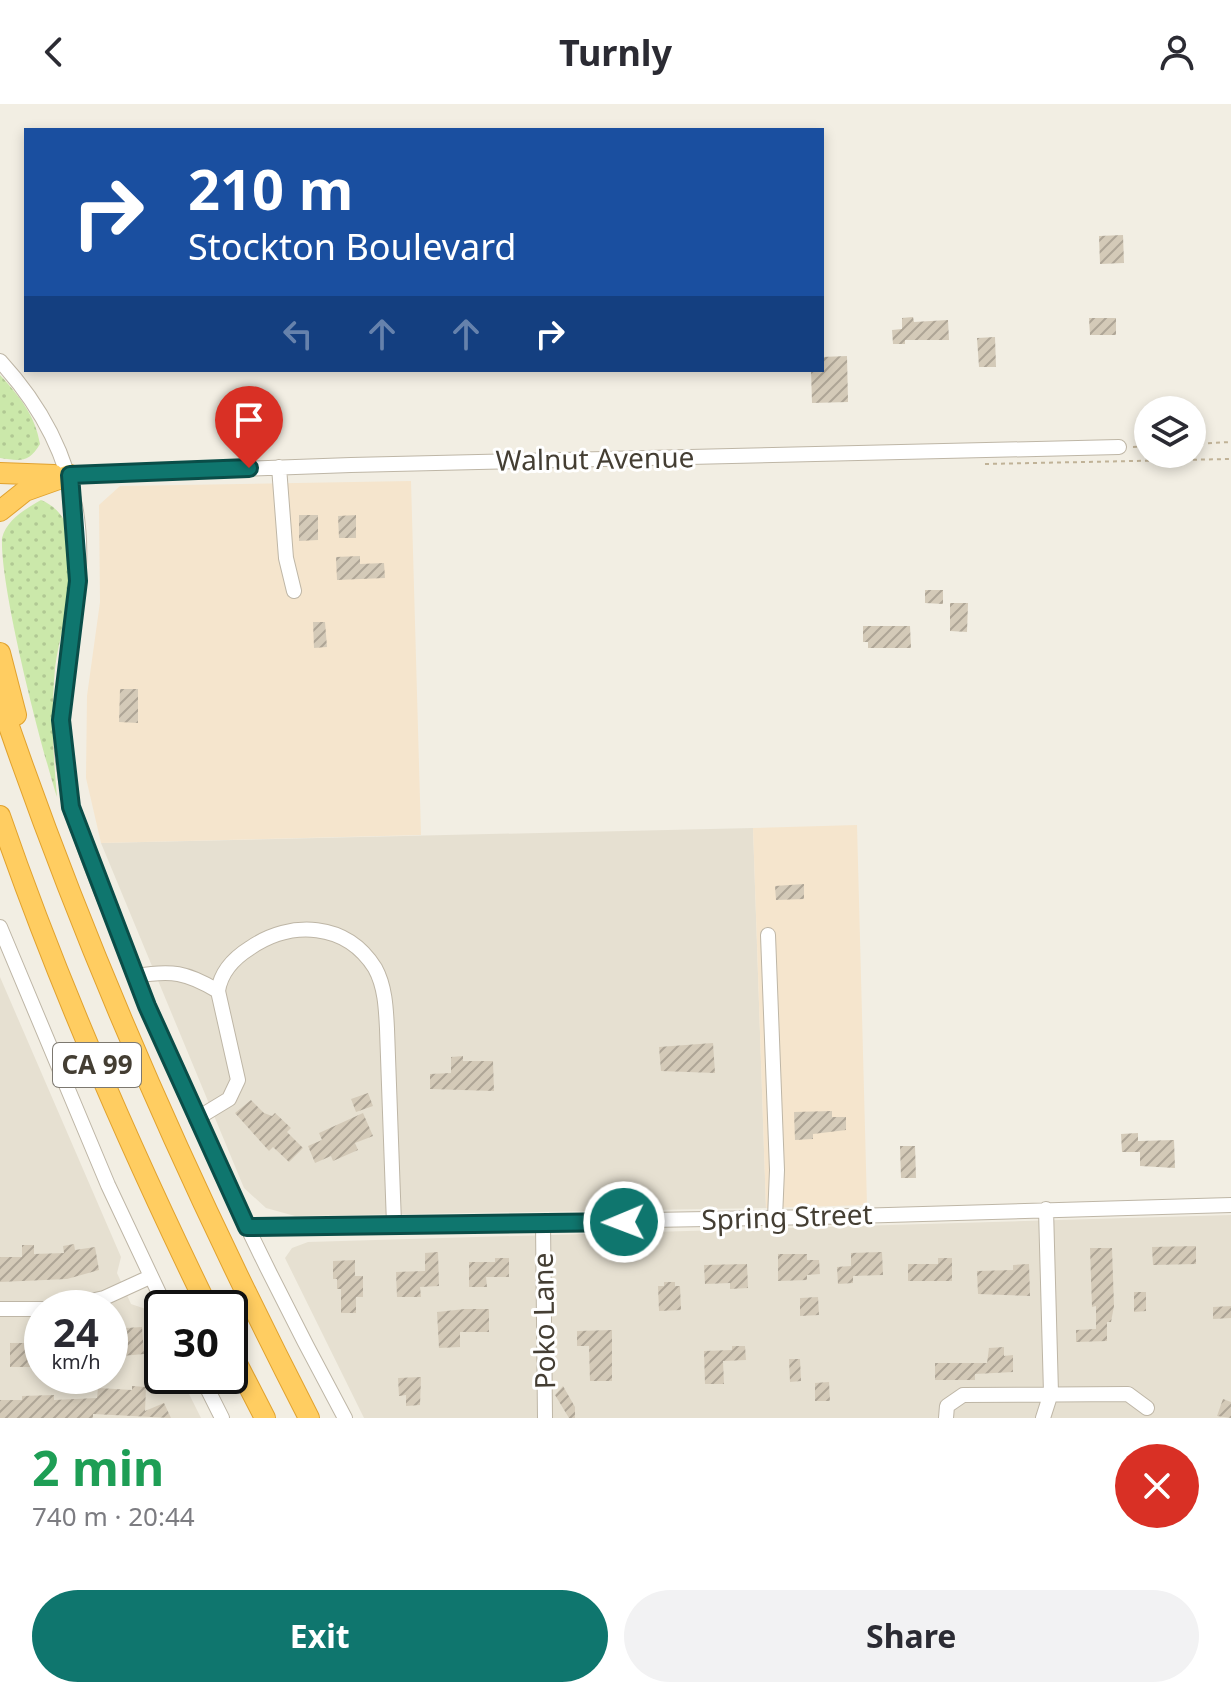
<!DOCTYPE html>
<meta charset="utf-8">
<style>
:root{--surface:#fff;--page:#f2f2f3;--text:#2b2b33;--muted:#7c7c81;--accent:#0f766e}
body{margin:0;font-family:"Noto Sans",sans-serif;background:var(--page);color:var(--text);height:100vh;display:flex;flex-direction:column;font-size:30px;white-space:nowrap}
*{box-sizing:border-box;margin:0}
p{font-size:26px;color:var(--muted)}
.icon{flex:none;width:44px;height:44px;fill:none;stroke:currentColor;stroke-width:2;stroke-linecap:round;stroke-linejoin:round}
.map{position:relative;height:1314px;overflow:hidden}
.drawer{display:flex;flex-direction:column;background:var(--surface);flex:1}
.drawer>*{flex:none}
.guide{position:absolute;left:24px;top:24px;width:800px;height:244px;border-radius:0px;box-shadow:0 4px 12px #0003;background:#1a4fa0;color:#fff;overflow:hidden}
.fabs{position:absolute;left:1134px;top:292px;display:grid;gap:16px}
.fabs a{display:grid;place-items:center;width:72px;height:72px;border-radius:50%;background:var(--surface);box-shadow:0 4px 12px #0003;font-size:40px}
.speed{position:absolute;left:24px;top:1186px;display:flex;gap:16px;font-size:40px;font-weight:700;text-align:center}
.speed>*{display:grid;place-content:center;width:104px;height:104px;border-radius:50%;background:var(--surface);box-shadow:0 4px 12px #0003;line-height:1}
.speed small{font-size:20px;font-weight:400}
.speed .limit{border:4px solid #111;border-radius:12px;background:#fff;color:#111}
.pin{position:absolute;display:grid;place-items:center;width:68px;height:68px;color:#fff;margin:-82px -34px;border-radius:50% 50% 50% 0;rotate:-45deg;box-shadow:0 0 8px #0007}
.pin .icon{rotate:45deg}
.me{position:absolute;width:88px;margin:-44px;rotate:269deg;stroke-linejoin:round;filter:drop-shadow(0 0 6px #0008)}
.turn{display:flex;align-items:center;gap:28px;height:168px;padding:0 32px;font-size:36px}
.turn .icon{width:104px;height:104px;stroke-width:2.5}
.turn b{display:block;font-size:56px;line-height:68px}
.lanes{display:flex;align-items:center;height:76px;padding:0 32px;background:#0003;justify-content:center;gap:40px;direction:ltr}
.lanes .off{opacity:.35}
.round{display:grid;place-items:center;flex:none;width:84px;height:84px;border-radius:42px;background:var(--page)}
.overview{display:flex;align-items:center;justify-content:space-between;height:136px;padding:0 32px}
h1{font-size:48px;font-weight:700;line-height:60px;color:#1e9e55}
.button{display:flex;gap:16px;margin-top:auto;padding:16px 32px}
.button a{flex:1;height:92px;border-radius:48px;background:var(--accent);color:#fff;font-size:32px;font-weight:700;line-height:92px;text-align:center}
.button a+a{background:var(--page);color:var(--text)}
header{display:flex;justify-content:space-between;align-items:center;height:104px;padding:0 32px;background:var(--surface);font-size:36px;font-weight:700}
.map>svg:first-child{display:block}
</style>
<header><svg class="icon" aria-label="back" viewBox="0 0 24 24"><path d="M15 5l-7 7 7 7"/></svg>Turnly<svg class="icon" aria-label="person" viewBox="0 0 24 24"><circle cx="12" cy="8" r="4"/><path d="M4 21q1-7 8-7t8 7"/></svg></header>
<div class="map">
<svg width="1231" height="1314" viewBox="0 0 1231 1314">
<defs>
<pattern id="grass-dots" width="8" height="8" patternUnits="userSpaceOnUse" patternTransform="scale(2)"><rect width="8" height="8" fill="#cbe8aa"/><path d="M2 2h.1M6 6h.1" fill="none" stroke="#b0c893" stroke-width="1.8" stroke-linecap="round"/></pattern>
<pattern id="building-hatch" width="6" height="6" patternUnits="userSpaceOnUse" patternTransform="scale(2)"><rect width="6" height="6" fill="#d4cab8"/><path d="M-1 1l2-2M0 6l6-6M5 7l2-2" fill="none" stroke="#aea596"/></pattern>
</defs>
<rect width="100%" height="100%" fill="#f2eee3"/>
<path fill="#e6e0d1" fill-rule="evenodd" d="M 753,724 L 766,1104 L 295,1112 L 266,1104 L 244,1084 L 101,739 Z
M 0,873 L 121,1153 L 117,1169 L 131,1200 L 146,1205 L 162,1236 L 162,1272 L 180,1272 L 201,1314 L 0,1314 ZM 42,1204 L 110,1204 L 110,1272 L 42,1272 Z
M 1231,1111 L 1231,1314 L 364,1314 L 285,1154 L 292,1144 L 308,1138 Z"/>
<path fill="#f5e5cd" d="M 411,377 L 421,731 L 101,739 L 86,674 L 87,592 L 100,498 L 99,401 L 120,382 Z
M 857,721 L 867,1101 L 766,1104 L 753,724 Z"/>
<path fill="url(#grass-dots)" d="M 0,271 C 20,293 35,311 40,340 C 29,359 20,357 0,354 Z
M 41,396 C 99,420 60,519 55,565 C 51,608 53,650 57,693 C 40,639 0,484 2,434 C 7,415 26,405 41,396 Z"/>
<path fill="url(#building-hatch)" d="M 1123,131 L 1124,159 L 1100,160 L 1099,132 Z
M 913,213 L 914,218 L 948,216 L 949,236 L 905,236 L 905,240 L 893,240 L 892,226 L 902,225 L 902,214 Z
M 1089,214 L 1116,214 L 1116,231 L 1090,231 Z
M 995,233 L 996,263 L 979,263 L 977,234 Z
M 847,252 L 848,298 L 812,299 L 811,266 L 822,266 L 822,253 Z
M 299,411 L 318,411 L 318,436 L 299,437 Z
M 356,411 L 356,434 L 339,434 L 338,412 Z
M 360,452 L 360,460 L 384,459 L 385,474 L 337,476 L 336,453 Z
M 925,486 L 943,486 L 943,500 L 925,499 Z
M 950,499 L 968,499 L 967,528 L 950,527 Z
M 313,518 L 325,518 L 327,543 L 314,544 Z
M 863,522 L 910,522 L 911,544 L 868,544 L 868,538 L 863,538 Z
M 120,585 L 138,585 L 138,619 L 119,618 Z
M 804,780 L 804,795 L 776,796 L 775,782 Z
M 713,939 L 715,969 L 661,967 L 659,943 Z
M 463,952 L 463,957 L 493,957 L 494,987 L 430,985 L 430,970 L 451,969 L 451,953 Z
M 368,989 L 373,1002 L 356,1008 L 351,995 Z
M 251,996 L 264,1009 L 272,1012 L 275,1009 L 291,1024 L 287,1028 L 303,1044 L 289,1058 L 273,1043 L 269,1047 L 235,1009 Z
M 832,1007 L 832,1013 L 846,1013 L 846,1026 L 813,1030 L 813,1035 L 795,1036 L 794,1008 Z
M 363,1009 L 373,1032 L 355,1039 L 358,1046 L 333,1057 L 331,1052 L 315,1059 L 308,1042 L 322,1036 L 319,1029 Z
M 1138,1029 L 1138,1037 L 1174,1036 L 1175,1064 L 1140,1062 L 1140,1048 L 1122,1048 L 1121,1030 Z
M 900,1042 L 915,1042 L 916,1074 L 901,1074 Z
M 74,1140 L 75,1146 L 95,1143 L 99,1166 L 67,1175 L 0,1178 L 0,1153 L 22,1153 L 22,1141 L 34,1141 L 34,1150 L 64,1149 L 63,1142 Z
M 1196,1142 L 1196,1160 L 1153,1161 L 1152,1143 Z
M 1090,1144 L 1112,1144 L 1114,1202 L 1111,1218 L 1107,1218 L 1107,1237 L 1076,1238 L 1076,1226 L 1096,1225 L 1096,1202 L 1092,1203 Z
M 438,1148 L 439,1182 L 420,1183 L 421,1193 L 397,1193 L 396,1168 L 425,1167 L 425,1149 Z
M 882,1148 L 883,1171 L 853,1172 L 853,1179 L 838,1180 L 837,1163 L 851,1162 L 851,1149 Z
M 778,1150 L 807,1150 L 807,1156 L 819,1156 L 820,1170 L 807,1171 L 807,1176 L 778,1177 Z
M 495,1154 L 509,1154 L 509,1173 L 486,1173 L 487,1183 L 469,1183 L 469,1158 L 495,1158 Z
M 938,1154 L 952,1154 L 952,1177 L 908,1177 L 908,1160 L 938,1160 Z
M 355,1156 L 355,1172 L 363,1172 L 363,1193 L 356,1193 L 356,1209 L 341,1209 L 341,1185 L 337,1185 L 337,1175 L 333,1175 L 333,1157 Z
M 747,1160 L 748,1184 L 730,1185 L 730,1179 L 705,1180 L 704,1161 Z
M 1029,1160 L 1030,1192 L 978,1190 L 977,1167 L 1013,1166 L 1013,1161 Z
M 664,1178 L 675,1178 L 675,1182 L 680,1182 L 681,1206 L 659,1207 L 658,1182 L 664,1182 Z
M 1134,1188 L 1146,1188 L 1146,1207 L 1134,1208 Z
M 818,1193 L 819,1211 L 800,1212 L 800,1194 Z
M 1231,1202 L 1231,1214 L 1213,1215 L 1213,1203 Z
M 465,1205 L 489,1205 L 489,1228 L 460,1228 L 460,1243 L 439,1244 L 437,1208 Z
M 142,1223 L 144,1250 L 110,1253 L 110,1225 Z
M 612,1226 L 612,1277 L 590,1277 L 589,1242 L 577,1242 L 577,1227 Z
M 28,1232 L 42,1232 L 42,1263 L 10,1263 L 10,1239 L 28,1239 Z
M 732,1242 L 745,1242 L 746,1256 L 723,1257 L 724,1280 L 705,1280 L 704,1247 L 732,1246 Z
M 1004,1243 L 1004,1252 L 1013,1251 L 1013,1268 L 975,1270 L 975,1276 L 935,1276 L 935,1259 L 987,1259 L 989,1244 Z
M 789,1255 L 800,1255 L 801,1277 L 790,1278 Z
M 421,1273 L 420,1301 L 406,1302 L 406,1291 L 399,1292 L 398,1274 Z
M 829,1278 L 830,1297 L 815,1297 L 815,1279 Z
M 132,1282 L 146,1283 L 145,1307 L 164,1299 L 171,1314 L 93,1310 L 93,1314 L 0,1314 L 0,1296 L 22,1296 L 22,1292 L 54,1291 L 54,1296 L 97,1294 L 98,1284 L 132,1286 Z
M 563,1282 L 575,1303 L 575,1314 L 569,1314 L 555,1291 Z
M 1223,1295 L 1231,1298 L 1231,1314 L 1217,1312 Z"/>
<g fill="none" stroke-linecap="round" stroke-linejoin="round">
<g stroke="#beb6a6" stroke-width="16">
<path id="minor" d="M 0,257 C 57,319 86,393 78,478 C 73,534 58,590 62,647 C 68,718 100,782 126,848 C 190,1008 263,1163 345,1314
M 279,363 L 286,454 L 294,487
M 70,371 L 351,361 L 1119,343
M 0,823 L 108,1081 L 166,1204
M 768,831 L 777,1066 L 775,1114
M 135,872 C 172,866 186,868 218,887 L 238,976 L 229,995 L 196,1015
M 218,887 C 221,867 234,854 250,844 C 291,816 346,818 375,864 C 385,882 386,904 387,925 L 394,1120
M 543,1119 L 545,1314
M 247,1123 L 819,1113 L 1231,1101
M 59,1204 L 104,1194 L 150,1173
M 0,1205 L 42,1205
M 201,1272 L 222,1314
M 946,1314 L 947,1302 L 963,1291 L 1128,1290 L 1147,1304
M 1043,1314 L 1051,1289 L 1046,1105"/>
</g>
<g stroke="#e1a22e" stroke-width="22">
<path id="highway" d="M 0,369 L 54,371
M 0,407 L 25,387 L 70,371
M 0,549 L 16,611
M 0,596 C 84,844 189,1081 309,1314
M 0,712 C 58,880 130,1044 208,1204
M 230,1246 L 265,1314"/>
</g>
<path stroke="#c0b297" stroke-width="2" stroke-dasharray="4 4" stroke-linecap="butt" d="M 1192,340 L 1231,338
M 1133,343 L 1148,342
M 985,360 L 1231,355"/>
<use href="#minor" stroke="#fff" stroke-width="14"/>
<use href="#highway" stroke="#ffcd61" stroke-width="20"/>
</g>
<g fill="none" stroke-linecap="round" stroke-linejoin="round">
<g stroke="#0a4d48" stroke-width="20">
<path id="route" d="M 249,364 L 70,371 L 78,477 L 61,616 L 71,703 L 147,902 L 247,1123 L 624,1118"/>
</g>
<use href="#route" stroke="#0f766e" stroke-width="14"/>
</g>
<g text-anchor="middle" stroke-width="6" stroke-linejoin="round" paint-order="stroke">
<rect fill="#fff" stroke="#7c7870" stroke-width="2" x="53" y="939" width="88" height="44" rx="6"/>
<g font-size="26" font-weight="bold" fill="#443e33">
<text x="97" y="970">CA 99</text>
</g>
<g font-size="28" fill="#443e33" stroke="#fff">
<text transform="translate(595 355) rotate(-1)" y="10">Walnut Avenue</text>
<text transform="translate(787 1113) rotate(-2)" y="10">Spring Street</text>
<text transform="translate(544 1217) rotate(-91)" y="10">Poko Lane</text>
</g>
</g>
</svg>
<div class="fabs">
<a><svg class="icon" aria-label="layers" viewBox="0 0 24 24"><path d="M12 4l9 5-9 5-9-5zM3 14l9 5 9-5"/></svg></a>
</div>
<div class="speed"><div>24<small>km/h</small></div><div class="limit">30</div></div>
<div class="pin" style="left:249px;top:364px;background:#d93025"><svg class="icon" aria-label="arrive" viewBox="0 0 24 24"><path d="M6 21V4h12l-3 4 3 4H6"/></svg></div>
<svg class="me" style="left:624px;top:1118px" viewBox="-20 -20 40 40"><circle r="17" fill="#0f766e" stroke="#fff" stroke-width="3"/><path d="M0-11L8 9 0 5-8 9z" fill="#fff"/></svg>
<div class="guide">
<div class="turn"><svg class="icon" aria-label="right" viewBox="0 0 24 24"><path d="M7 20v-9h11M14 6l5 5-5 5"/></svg><div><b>210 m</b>Stockton Boulevard</div></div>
<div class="lanes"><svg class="icon off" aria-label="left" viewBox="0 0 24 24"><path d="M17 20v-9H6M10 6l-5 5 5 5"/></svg><svg class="icon off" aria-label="ahead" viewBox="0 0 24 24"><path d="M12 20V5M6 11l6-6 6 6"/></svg><svg class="icon off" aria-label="ahead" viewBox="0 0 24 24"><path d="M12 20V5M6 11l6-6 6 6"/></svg><svg class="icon" aria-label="right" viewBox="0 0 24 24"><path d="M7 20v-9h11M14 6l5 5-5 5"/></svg></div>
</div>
</div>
<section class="drawer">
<div class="overview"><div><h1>2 min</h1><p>740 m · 20:44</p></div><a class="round" style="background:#d93025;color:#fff"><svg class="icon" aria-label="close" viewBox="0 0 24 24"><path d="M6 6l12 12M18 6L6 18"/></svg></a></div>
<div class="button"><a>Exit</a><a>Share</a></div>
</section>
